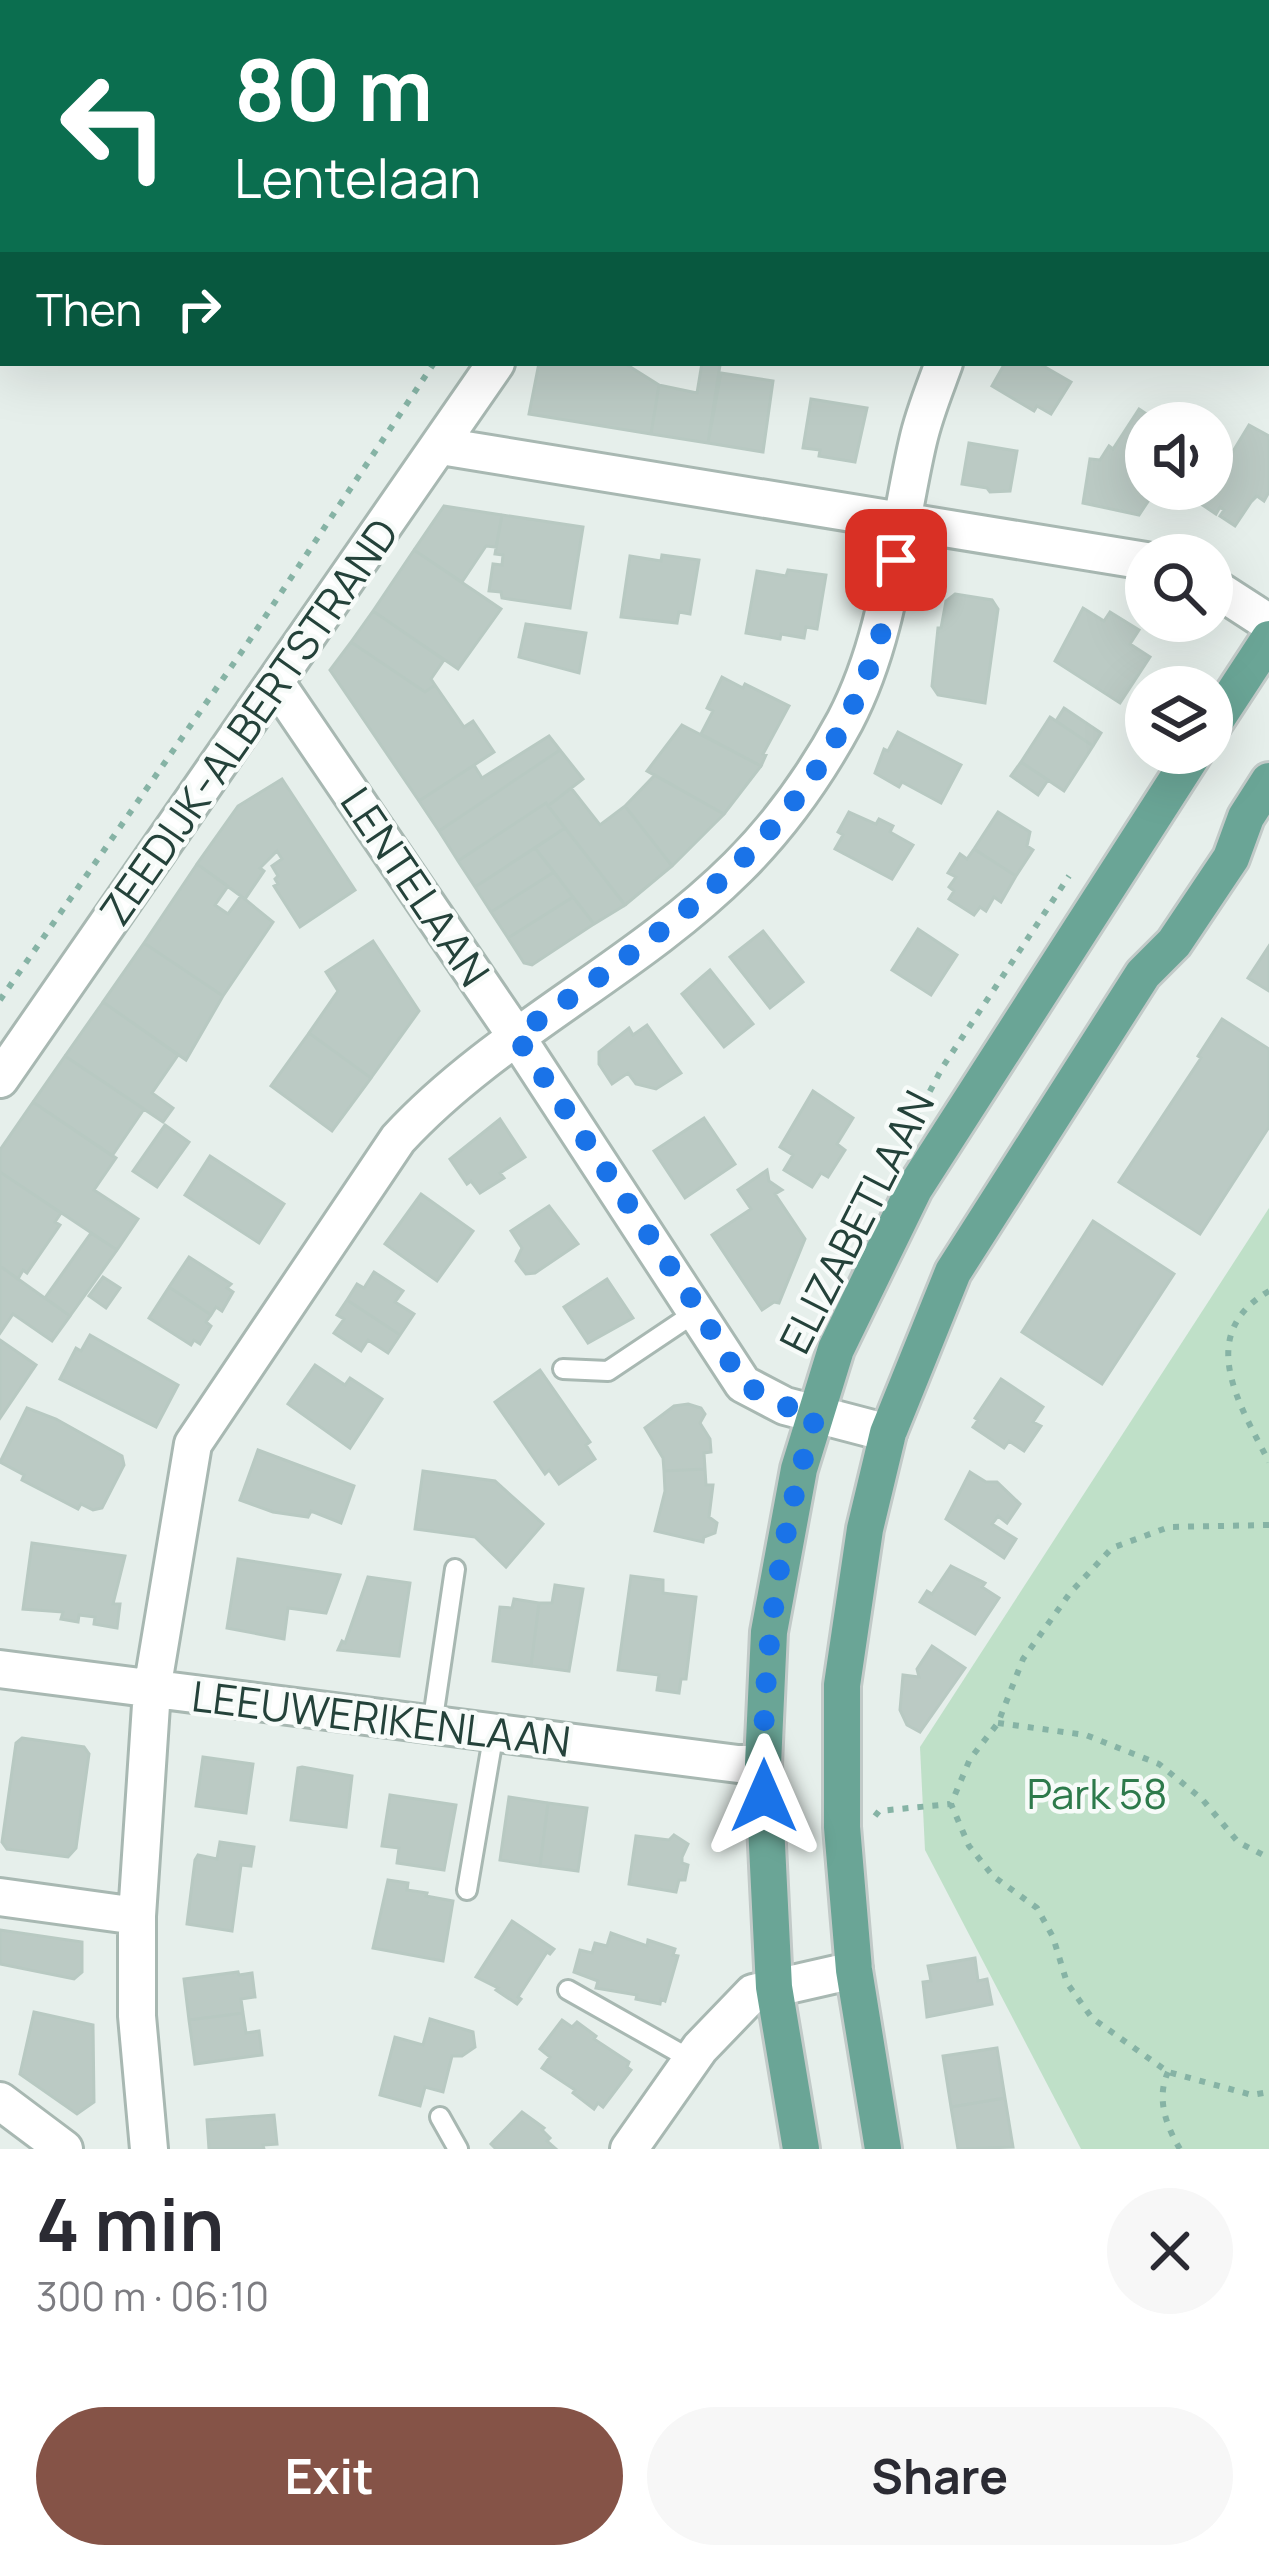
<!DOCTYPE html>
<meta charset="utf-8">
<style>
:root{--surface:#fff;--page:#f7f7f7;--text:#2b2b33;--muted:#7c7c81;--accent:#855347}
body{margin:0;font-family:Manrope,sans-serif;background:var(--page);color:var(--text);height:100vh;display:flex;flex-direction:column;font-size:45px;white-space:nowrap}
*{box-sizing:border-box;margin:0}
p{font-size:39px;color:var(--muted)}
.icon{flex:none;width:66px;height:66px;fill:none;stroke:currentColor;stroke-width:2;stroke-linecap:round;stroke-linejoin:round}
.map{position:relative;height:2149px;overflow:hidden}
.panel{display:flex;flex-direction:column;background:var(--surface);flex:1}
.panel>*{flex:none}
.guide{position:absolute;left:0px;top:0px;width:1269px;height:366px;box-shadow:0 12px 48px #0002;background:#0b6e4f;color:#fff;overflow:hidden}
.tools{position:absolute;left:1125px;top:402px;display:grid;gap:24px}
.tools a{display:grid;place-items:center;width:108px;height:108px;border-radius:50%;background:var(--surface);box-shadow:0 12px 48px #0002;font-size:60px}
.pin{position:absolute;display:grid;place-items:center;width:102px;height:102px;color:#fff;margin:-51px;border-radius:24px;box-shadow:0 6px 18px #0006}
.me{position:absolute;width:132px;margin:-66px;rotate:0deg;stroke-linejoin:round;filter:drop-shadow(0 0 9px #0008)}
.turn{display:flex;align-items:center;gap:42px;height:252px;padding:0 36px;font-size:54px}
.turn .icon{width:156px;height:156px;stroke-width:2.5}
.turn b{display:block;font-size:84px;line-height:102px}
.then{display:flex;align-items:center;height:114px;padding:0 36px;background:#0003;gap:24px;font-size:45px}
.round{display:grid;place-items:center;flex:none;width:126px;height:126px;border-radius:63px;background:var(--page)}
.headline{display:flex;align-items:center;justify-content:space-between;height:204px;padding:0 36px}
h1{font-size:72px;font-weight:700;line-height:90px}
.action{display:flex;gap:24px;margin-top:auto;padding:24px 36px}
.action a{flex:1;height:138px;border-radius:72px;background:var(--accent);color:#fff;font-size:48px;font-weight:700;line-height:138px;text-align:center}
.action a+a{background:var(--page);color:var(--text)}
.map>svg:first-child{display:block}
</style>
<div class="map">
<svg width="1269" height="2149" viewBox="0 0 1269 2149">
<rect width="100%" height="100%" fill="#e6efeb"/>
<path fill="#bfe0c8" d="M 1269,1208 L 1269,2149 L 1081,2149 L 925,1850 L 920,1747 Z"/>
<path fill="#bbcac4" stroke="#b8c9c2" stroke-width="3" d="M 539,363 L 624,363 L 659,385 L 651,434 L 529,414 Z
M 702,363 L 720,365 L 708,443 L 651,434 L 659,385 L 697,393 Z
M 1005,363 L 1038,363 L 1071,382 L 1051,414 L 1037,406 L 1034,411 L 992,386 Z
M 721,373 L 773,381 L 763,452 L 708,443 Z
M 811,399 L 867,408 L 855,462 L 819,456 L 820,450 L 803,448 Z
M 1139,409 L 1160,423 L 1146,423 L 1146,489 L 1155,491 L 1139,515 L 1083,503 L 1090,459 L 1100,460 L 1109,446 L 1113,449 Z
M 1249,425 L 1269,436 L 1269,492 L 1264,501 L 1257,496 L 1251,502 L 1235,526 L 1220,516 L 1224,510 L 1220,507 L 1216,514 L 1201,504 Z
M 969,443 L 1017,451 L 1010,491 L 990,492 L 987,488 L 962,484 Z
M 444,506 L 502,515 L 496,547 L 486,546 L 462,582 L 414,550 Z
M 502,515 L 583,527 L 570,608 L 502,598 L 501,592 L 489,591 L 493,564 L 502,565 L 503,555 L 495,554 Z
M 414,550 L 501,609 L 458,669 L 373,611 Z
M 662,555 L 699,560 L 690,614 L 679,612 L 677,623 L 621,617 L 630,556 L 661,561 Z
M 788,570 L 826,575 L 817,629 L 806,627 L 804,638 L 781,634 L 780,639 L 746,633 L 757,571 L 786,576 Z
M 955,594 L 992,600 L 998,609 L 985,703 L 938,695 L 932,686 L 938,628 L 941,628 L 946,601 Z
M 1083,608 L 1104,621 L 1110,612 L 1139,630 L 1130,644 L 1150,657 L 1120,703 L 1055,661 Z
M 373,611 L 444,660 L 431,679 L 435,685 L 425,692 L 351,642 Z
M 526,624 L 586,633 L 579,673 L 519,657 Z
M 351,642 L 425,692 L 435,685 L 464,727 L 473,721 L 494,752 L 419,801 L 330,670 Z
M 722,677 L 743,688 L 745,684 L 789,706 L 763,754 L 766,755 L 761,766 L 701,734 L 713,711 L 707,708 Z
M 1064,708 L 1101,733 L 1093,746 L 1056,721 Z
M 1050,717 L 1093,746 L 1064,791 L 1021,762 Z
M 682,725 L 761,766 L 724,814 L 647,771 Z
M 898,732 L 961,765 L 941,803 L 902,782 L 899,787 L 875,773 L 884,749 L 888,751 Z
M 549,736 L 560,750 L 439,831 L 419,801 L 474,765 L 482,778 Z
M 560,750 L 583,779 L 548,806 L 546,803 L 458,861 L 439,831 Z
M 1021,762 L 1048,780 L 1038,795 L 1011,776 Z
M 655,775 L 724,814 L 672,866 L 625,806 Z
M 282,779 L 355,890 L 300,927 L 274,886 L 278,884 L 275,879 L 278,876 L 272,866 L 282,859 L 277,851 L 260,868 L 264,871 L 245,899 L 197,864 L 238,806 Z
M 571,788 L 600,825 L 625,806 L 672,866 L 625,905 L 548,806 Z
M 546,803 L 565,828 L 475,887 L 458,861 Z
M 849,812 L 876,824 L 879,819 L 893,826 L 890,832 L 913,845 L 892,879 L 835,849 L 843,835 L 838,832 Z
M 998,812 L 1030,832 L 1027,846 L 1033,850 L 1016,876 L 974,849 Z
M 565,828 L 625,905 L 594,924 L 535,848 Z
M 535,848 L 554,872 L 491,912 L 475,887 Z
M 974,849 L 1016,876 L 1001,902 L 994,897 L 986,911 L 980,907 L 974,915 L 949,899 L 954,891 L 949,887 L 956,877 L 948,873 L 960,854 L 967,859 Z
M 197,864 L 228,886 L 215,905 L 228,914 L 241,896 L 273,922 L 223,996 L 144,943 Z
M 554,872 L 573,897 L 508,938 L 491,912 Z
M 573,897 L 594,924 L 532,965 L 524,963 L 508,938 Z
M 918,929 L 957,955 L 931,995 L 892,970 Z
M 763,931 L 803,982 L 770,1008 L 730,957 Z
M 373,941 L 419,1011 L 371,1078 L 309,1033 L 338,991 L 326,972 Z
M 144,943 L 223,996 L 186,1060 L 103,1002 Z
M 1269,946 L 1269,991 L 1248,978 Z
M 710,970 L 753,1024 L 724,1047 L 682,994 Z
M 103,1002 L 178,1055 L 152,1093 L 173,1108 L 163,1122 L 65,1056 Z
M 1222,1019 L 1269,1049 L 1269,1127 L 1200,1234 L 1119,1182 L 1201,1058 L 1198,1056 Z
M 647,1025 L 681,1073 L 656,1089 L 636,1084 L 628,1073 L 612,1084 L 599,1064 L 599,1052 L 629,1028 L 633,1035 Z
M 309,1033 L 371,1078 L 332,1131 L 271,1086 Z
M 65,1056 L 144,1109 L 112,1156 L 33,1102 Z
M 813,1091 L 853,1118 L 837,1144 L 845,1150 L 828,1177 L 821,1173 L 812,1187 L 784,1170 L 793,1155 L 780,1147 Z
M 33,1102 L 116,1158 L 94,1190 L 138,1219 L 117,1250 L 0,1172 L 0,1150 Z
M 704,1118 L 735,1164 L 685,1198 L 654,1151 Z
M 500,1119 L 525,1157 L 500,1173 L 504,1178 L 480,1193 L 471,1181 L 467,1184 L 450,1159 Z
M 165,1125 L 189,1142 L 157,1187 L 133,1171 Z
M 210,1156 L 284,1204 L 259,1243 L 185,1195 Z
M 767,1170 L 769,1181 L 782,1190 L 775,1194 L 805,1239 L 779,1303 L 774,1302 L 762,1310 L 712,1235 L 751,1209 L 738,1190 Z
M 0,1172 L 61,1213 L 55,1222 L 60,1225 L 27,1273 L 23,1270 L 18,1279 L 0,1266 Z
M 421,1194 L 473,1231 L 437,1281 L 385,1244 Z
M 549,1206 L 578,1244 L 535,1273 L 526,1274 L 516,1261 L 522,1248 L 511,1231 Z
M 1093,1221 L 1174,1274 L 1102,1384 L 1022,1332 Z
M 91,1233 L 117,1250 L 70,1316 L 45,1298 Z
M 189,1257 L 231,1284 L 227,1288 L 233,1292 L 222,1311 L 216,1307 L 211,1315 L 169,1287 Z
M 0,1266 L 70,1316 L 52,1341 L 13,1314 L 0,1333 Z
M 374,1272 L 403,1291 L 395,1302 L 414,1314 L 400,1335 L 347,1300 L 357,1284 L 364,1288 Z
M 103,1277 L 120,1288 L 106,1308 L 89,1296 Z
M 607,1279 L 633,1318 L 588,1343 L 564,1307 Z
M 169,1287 L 211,1315 L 206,1322 L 211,1326 L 200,1344 L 194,1340 L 191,1345 L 149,1318 Z
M 347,1300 L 400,1335 L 388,1353 L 368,1340 L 361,1351 L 334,1333 L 344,1319 L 337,1315 Z
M 90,1335 L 178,1385 L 156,1427 L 60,1379 L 76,1348 L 81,1351 Z
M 0,1340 L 36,1365 L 0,1418 Z
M 315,1365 L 345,1385 L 350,1378 L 382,1399 L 350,1448 L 288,1404 Z
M 540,1370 L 590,1442 L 586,1445 L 595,1459 L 559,1484 L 549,1470 L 545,1474 L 495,1402 Z
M 1001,1379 L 1043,1407 L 1033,1422 L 1041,1426 L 1024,1451 L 1009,1441 L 1004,1448 L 973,1427 L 978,1420 L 975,1418 Z
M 688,1404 L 701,1408 L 705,1414 L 700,1423 L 710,1439 L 711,1452 L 704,1453 L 705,1469 L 664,1471 L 663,1458 L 645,1428 L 674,1406 Z
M 27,1408 L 56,1419 L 122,1456 L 124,1465 L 102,1508 L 93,1510 L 81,1504 L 78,1509 L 22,1480 L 24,1475 L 0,1462 Z
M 258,1450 L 354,1486 L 341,1523 L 311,1511 L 308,1517 L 273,1512 L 240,1500 Z
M 705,1469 L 706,1485 L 713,1485 L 709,1517 L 717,1523 L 715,1533 L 704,1537 L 703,1542 L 655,1531 L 665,1491 L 664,1471 Z
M 423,1471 L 495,1481 L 543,1524 L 506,1567 L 475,1537 L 415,1529 Z
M 970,1472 L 986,1482 L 997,1482 L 1020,1504 L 1007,1523 L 998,1516 L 992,1524 L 1016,1539 L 1004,1558 L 946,1519 Z
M 32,1543 L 125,1556 L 113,1604 L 120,1604 L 117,1628 L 94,1624 L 95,1617 L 79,1615 L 78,1622 L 61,1619 L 63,1612 L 23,1609 Z
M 238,1559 L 340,1575 L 326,1613 L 288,1608 L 284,1639 L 227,1628 Z
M 951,1566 L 985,1583 L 982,1587 L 999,1598 L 975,1634 L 920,1602 L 927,1591 L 932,1594 Z
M 631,1576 L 663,1580 L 663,1593 L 696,1597 L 686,1679 L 681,1679 L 679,1693 L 657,1690 L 659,1675 L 618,1670 Z
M 368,1577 L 410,1583 L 399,1656 L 338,1650 L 342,1641 L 345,1643 Z
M 555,1585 L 583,1589 L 569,1671 L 531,1666 L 539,1603 L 552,1603 Z
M 514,1599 L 539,1603 L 531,1666 L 493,1661 L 500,1607 L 512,1608 Z
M 932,1646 L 965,1668 L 920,1732 L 907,1725 L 900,1710 L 903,1675 L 919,1677 L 917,1669 Z
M 22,1738 L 84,1747 L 89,1754 L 76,1848 L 68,1857 L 7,1849 L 2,1842 L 16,1743 Z
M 203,1757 L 253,1764 L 246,1813 L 196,1806 Z
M 302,1767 L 352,1776 L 346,1827 L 291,1820 L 298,1768 Z
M 390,1795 L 456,1805 L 444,1870 L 397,1863 L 399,1848 L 382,1846 Z
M 509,1797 L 548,1803 L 540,1866 L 500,1860 Z
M 548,1803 L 587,1808 L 578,1871 L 540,1866 Z
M 674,1835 L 688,1844 L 682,1857 L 682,1863 L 688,1865 L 685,1880 L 679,1880 L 676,1892 L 629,1884 L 636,1836 L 669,1840 Z
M 220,1842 L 254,1847 L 251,1866 L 241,1865 L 232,1931 L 187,1924 L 195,1860 L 198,1855 L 217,1859 Z
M 388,1880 L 408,1883 L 407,1890 L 427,1893 L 426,1896 L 453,1901 L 443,1961 L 373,1948 Z
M 512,1921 L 554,1949 L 550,1954 L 547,1952 L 518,1997 L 521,1999 L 517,2004 L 496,1990 L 498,1988 L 476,1977 Z
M 0,1930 L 82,1942 L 82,1972 L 74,1979 L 0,1964 Z
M 611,1933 L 647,1946 L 648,1940 L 675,1949 L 673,1955 L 678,1956 L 665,2001 L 661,1999 L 660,2004 L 636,1999 L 637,1995 L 596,1988 L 598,1981 L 574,1972 L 580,1950 L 592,1953 L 595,1943 L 607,1946 Z
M 975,1958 L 978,1981 L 987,1979 L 992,2004 L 927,2017 L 923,1982 L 931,1981 L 928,1966 Z
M 238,1972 L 239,1975 L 252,1973 L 255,1997 L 241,1999 L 243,2013 L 189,2020 L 184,1979 Z
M 34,2012 L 93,2025 L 94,2102 L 77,2114 L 20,2074 Z
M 243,2013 L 246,2033 L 259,2031 L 262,2055 L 195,2064 L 189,2020 Z
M 430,2019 L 473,2032 L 475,2047 L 462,2056 L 452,2056 L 443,2092 L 425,2087 L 420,2106 L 380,2095 L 395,2037 L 423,2045 Z
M 562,2020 L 572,2027 L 577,2022 L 596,2036 L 594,2039 L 629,2062 L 627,2067 L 631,2070 L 603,2107 L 598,2103 L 594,2109 L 573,2093 L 575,2090 L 542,2068 L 550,2057 L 540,2049 Z
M 997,2048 L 1005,2098 L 951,2107 L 943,2056 Z
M 1005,2098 L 1013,2147 L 958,2149 L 951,2107 Z
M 522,2112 L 544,2128 L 542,2130 L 550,2138 L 547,2141 L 556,2149 L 496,2149 L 491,2144 Z
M 274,2115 L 277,2144 L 263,2145 L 264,2149 L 209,2149 L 207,2120 Z"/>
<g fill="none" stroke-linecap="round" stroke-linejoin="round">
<g stroke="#a8b8b2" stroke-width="24">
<path id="service" d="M 563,1369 L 608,1371 L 699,1310
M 432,1725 L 455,1569
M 467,1890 L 494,1732
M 568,1990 L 692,2060
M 440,2117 L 458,2149"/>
</g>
<g stroke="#a8b8b2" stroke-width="42">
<path id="minor" d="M 725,3 L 727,0
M 1179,3 L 1182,0
M 441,446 L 1146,561
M 1212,586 L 1269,623
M 276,683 L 516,1036 L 743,1384 L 785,1406 L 888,1433
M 0,1079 L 496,363
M 0,1669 L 738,1764 L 763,1764
M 0,1897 L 137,1916
M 0,2101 L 64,2149
M 149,2149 L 137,2016 L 137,1916 L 152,1690 L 193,1444 L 398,1139 C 497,1032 635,970 738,867 C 780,825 817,773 845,721 C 891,633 896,535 918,441 C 924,414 935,388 944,363
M 629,2149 L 700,2048 L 753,1993 L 854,1970"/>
</g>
<g stroke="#c2cac8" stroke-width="42">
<path id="primary" d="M 1212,726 L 1269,639
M 801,2149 L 774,1987 L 763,1764 L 769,1632 L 799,1469 L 836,1349 L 914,1189 L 1194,753
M 883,2149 L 854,1970 L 842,1827 L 842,1685 L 865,1529 L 888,1433 L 953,1272 L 1143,974 L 1174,943 L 1231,858 L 1246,817 L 1269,781"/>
</g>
<path stroke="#86b3a5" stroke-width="6" stroke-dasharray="6 9" stroke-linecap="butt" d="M 669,3 L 671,0
M 0,1000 L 245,647 L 434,363
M 916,1118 L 942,1068 L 1069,876
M 1269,1291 C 1194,1335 1240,1405 1269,1462
M 1269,1525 L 1169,1527 L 1112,1548 L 1070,1593 L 1023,1659 L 998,1723 L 970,1759 L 951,1804 L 969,1846 L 993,1876 L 1037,1908 L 1053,1937 L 1067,1983 L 1092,2018 L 1168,2072 L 1252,2095 L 1269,2092
M 998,1723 L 1086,1735 L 1159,1764 L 1202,1799 L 1238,1842 L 1269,1858
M 875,1816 L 879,1811 L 950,1804
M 1168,2072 C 1156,2098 1166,2126 1180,2149"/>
<use href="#service" stroke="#fff" stroke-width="18"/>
<use href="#minor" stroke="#fff" stroke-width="36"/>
<use href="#primary" stroke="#6aa596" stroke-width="36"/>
</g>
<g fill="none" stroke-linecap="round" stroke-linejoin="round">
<path stroke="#1a73e8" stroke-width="21" stroke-dasharray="0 37.8" d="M 764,1796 C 760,1667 778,1539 816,1415 L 785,1406 L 743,1384 L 699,1310 L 516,1036 C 673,924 816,834 879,640 C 887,614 890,586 896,560"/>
</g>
<g text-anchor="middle" stroke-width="9" stroke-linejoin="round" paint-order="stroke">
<g font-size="42" fill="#24423a" stroke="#f7fbf9">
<text transform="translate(249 722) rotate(-55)" y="15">ZEEDIJK-ALBERTSTRAND</text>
<text transform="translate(415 887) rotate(56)" y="15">LENTELAAN</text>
<text transform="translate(857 1222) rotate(-63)" y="15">ELIZABETLAAN</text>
<text transform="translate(381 1719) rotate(7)" y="15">LEEUWERIKENLAAN</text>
</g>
<g font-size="42" fill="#2d7a4b" stroke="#f7fbf9">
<text x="1097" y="1809">Park 58</text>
</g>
</g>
</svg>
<div class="tools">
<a><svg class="icon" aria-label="sound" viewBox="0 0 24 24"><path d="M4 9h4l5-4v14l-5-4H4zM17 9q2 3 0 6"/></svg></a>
<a><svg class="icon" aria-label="search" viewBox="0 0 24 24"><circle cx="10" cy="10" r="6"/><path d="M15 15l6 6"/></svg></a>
<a><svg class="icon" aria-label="layers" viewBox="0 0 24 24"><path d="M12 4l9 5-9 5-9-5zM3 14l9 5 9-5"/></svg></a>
</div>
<div class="pin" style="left:896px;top:560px;background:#d93025"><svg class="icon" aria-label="arrive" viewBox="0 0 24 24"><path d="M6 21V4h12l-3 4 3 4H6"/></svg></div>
<svg class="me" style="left:764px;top:1796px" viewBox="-20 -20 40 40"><path d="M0-17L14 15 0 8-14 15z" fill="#1a73e8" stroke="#fff" stroke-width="4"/></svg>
<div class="guide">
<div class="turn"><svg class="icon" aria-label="left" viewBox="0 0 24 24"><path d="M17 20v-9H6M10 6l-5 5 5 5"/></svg><div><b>80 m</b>Lentelaan</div></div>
<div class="then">Then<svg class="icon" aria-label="right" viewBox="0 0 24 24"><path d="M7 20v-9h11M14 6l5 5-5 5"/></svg></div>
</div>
</div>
<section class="panel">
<div class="headline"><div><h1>4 min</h1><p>300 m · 06:10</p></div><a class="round"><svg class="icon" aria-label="close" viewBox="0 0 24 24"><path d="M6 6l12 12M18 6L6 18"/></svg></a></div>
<div class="action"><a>Exit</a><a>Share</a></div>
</section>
